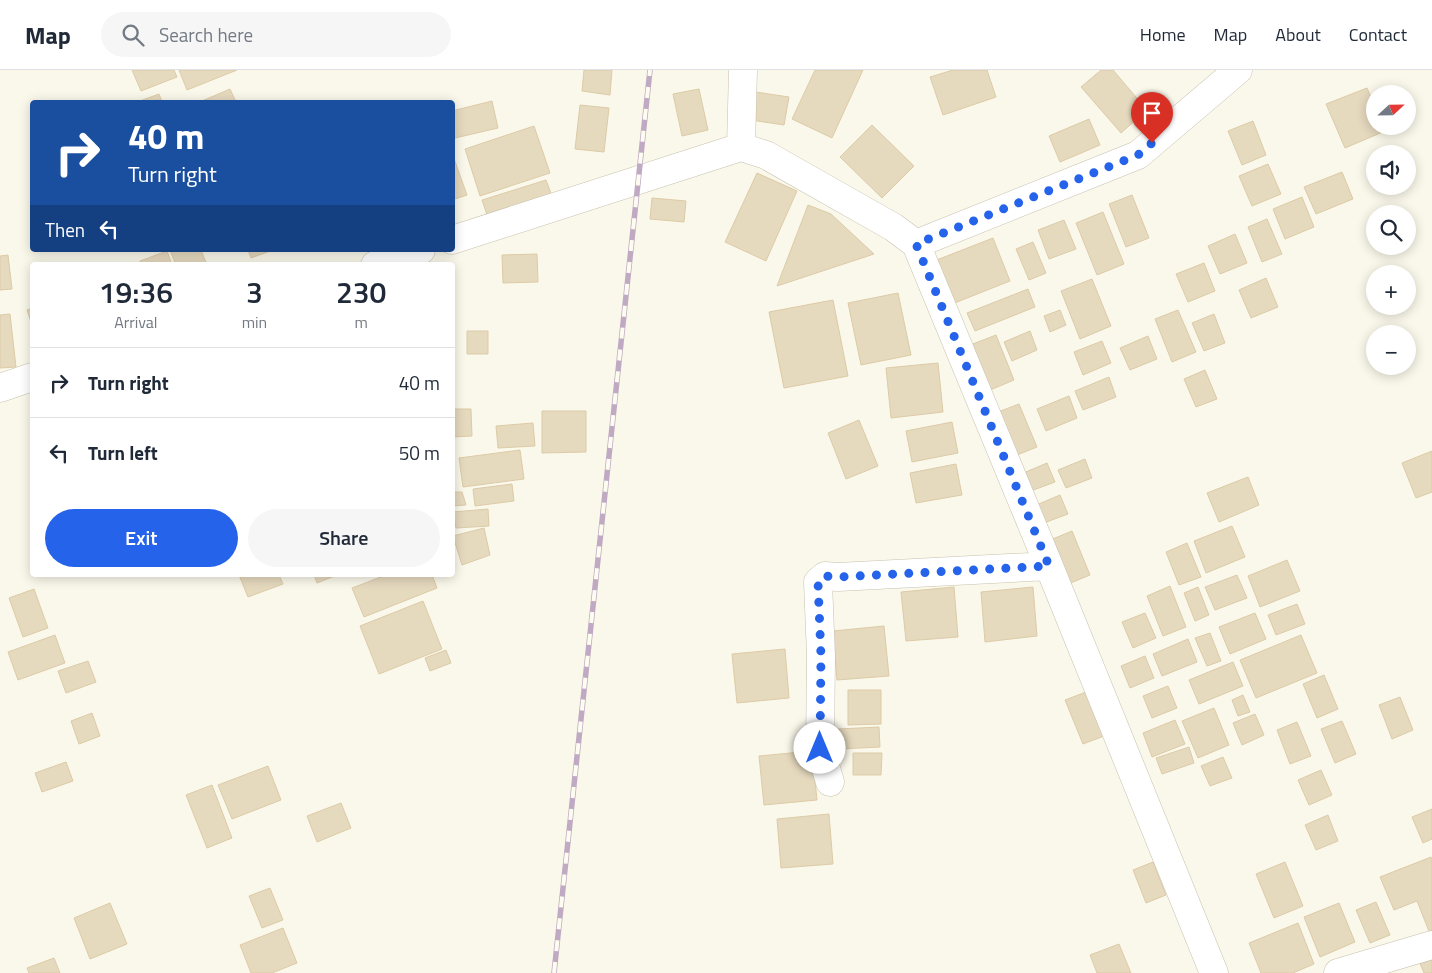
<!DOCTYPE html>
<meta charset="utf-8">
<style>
:root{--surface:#fff;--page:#f6f6f7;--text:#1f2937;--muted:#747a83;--line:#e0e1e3;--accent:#2563eb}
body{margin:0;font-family:"Titillium Web",sans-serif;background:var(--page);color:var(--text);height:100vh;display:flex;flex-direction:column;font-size:19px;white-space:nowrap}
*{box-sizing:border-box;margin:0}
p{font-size:16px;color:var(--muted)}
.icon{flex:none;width:28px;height:28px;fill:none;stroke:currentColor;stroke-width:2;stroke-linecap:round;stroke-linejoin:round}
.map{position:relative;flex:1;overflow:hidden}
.side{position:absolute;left:30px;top:192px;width:425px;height:315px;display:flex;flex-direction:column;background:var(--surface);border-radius:5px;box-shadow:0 2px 12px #0003}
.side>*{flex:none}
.guide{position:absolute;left:30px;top:30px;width:425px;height:152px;border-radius:5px;box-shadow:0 2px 12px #0003;background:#1a4fa0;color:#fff;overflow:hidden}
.needle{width:32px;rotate:68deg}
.fabs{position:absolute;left:1366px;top:15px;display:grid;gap:10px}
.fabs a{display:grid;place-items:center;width:50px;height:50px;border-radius:50%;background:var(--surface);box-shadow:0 2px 12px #0003;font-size:25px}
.pin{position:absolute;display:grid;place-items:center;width:42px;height:42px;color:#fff;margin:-51px -21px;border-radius:50% 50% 50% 0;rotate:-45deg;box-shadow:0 0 5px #0007}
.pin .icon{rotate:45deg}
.me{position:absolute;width:55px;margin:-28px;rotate:0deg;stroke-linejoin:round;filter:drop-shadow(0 0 4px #0008)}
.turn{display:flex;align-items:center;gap:18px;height:105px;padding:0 15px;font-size:22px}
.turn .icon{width:65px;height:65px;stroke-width:2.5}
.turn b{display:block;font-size:35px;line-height:42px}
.then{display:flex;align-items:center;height:48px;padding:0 15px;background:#0003;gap:10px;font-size:19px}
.eta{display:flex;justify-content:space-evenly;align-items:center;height:85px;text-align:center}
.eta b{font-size:30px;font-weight:600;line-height:35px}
.cta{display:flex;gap:10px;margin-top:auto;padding:10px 15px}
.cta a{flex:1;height:58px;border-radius:30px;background:var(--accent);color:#fff;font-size:20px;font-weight:600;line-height:58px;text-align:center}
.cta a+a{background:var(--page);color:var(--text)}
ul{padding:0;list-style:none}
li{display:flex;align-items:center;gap:15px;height:70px;padding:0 15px;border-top:1px solid var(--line)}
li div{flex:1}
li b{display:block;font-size:19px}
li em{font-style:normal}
header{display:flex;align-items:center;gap:30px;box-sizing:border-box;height:70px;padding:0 25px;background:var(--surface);border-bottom:1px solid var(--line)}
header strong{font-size:24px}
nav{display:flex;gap:28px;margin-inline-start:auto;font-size:18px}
.search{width:350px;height:45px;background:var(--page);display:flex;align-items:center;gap:12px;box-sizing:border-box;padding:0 18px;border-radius:28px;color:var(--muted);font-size:19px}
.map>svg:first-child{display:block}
</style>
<header>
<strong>Map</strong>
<div class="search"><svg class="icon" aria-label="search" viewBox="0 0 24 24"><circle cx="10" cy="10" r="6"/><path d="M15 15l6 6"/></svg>Search here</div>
<nav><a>Home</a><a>Map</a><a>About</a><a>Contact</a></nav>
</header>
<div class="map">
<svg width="1432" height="903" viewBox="0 0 1432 903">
<rect width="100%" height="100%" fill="#faf8ea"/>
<path fill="#e5d9be" stroke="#ddcba7" d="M 132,0 L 174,0 L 177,7 L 141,21 Z
M 179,0 L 237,0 L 187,20 Z
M 584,0 L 612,0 L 610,25 L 582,21 Z
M 815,0 L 863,0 L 832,68 L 792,49 Z
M 953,0 L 987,0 L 996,27 L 943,45 L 930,7 Z
M 1101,0 L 1113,0 L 1147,40 L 1121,63 L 1081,17 Z
M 1367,18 L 1375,37 L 1375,56 L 1383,56 L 1385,61 L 1345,78 L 1326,34 Z
M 230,19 L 236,32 L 203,32 L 202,31 Z
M 699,19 L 708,60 L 682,66 L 673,24 Z
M 749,21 L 789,27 L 784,55 L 744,49 Z
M 159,24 L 162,32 L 137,32 Z
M 492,31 L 498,58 L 455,68 L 452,59 L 452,41 Z
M 580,35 L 609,38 L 604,82 L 575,79 Z
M 1089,49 L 1100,75 L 1060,92 L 1049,66 Z
M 1253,51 L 1266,85 L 1242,95 L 1228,61 Z
M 872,55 L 914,96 L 882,128 L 840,87 Z
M 534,56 L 550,103 L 480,126 L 465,79 Z
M 452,83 L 467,125 L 452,130 Z
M 1268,94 L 1281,124 L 1252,136 L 1239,106 Z
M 1342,102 L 1353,129 L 1316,144 L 1304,117 Z
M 757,103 L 797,121 L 766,191 L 725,172 Z
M 546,110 L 552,126 L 487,145 L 482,130 Z
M 1132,125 L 1149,168 L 1126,177 L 1109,134 Z
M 1302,127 L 1314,157 L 1285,169 L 1273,139 Z
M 652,128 L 686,131 L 684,152 L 650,149 Z
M 808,135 L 831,144 L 874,184 L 777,216 Z
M 1103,142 L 1124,194 L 1097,205 L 1076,153 Z
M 1267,149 L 1282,184 L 1262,192 L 1248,157 Z
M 1064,150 L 1076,179 L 1049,189 L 1038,160 Z
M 1235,164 L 1247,193 L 1220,204 L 1208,176 Z
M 993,168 L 1010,211 L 947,236 L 929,193 Z
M 1033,172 L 1046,203 L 1029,210 L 1016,179 Z
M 170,180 L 201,180 L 207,195 L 176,195 Z
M 248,180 L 273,180 L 251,188 Z
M 167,181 L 172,195 L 141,195 L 140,191 Z
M 537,184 L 538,212 L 503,213 L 502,185 Z
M 8,185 L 12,219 L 0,220 L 0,186 Z
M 1204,193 L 1215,221 L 1188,232 L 1176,204 Z
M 1266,208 L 1278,237 L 1251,248 L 1239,220 Z
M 1092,209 L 1111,256 L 1080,269 L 1061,221 Z
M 1028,219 L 1035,237 L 975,261 L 967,243 Z
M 898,223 L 911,285 L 861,295 L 848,233 Z
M 833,230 L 848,306 L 784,318 L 769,242 Z
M 32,238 L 32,255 L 27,240 Z
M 1060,240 L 1066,255 L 1050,262 L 1044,246 Z
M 1178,240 L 1196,282 L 1172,292 L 1155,249 Z
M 10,244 L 16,297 L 0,298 L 0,245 Z
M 1214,244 L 1225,273 L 1204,281 L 1192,253 Z
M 467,261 L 488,261 L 488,284 L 467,284 Z
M 1030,261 L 1037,280 L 1012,291 L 1004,272 Z
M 996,265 L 1014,310 L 983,323 L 965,277 Z
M 1148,266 L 1157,289 L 1130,300 L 1120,278 Z
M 1102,271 L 1111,293 L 1083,305 L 1074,282 Z
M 938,293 L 943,342 L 891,348 L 886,298 Z
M 1205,300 L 1217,329 L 1196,337 L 1184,309 Z
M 1109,307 L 1116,327 L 1083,340 L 1075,321 Z
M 1069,326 L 1077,348 L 1046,361 L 1037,339 Z
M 1019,334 L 1037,377 L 1007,389 L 990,345 Z
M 452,339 L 471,339 L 472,366 L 452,367 Z
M 542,341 L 586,341 L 586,382 L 542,383 Z
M 859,350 L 878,396 L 846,409 L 828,363 Z
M 952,352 L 958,383 L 912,392 L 906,361 Z
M 533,353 L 535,376 L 498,378 L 496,356 Z
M 520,380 L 524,409 L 463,417 L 459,388 Z
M 1432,381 L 1432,422 L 1416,428 L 1402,393 Z
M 1085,389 L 1092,408 L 1066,418 L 1058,400 Z
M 1047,393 L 1055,412 L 1028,422 L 1021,404 Z
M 956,394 L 962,425 L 916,433 L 910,403 Z
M 1248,407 L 1259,435 L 1219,452 L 1207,423 Z
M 512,414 L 514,431 L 475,436 L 473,419 Z
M 452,422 L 462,422 L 466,435 L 452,436 Z
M 1060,425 L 1068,444 L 1041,454 L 1034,436 Z
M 488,439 L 489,456 L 456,458 L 453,442 Z
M 1232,456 L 1245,487 L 1206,503 L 1194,471 Z
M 484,458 L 490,485 L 462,495 L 453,466 Z
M 1072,461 L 1090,505 L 1061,517 L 1043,473 Z
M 1187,473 L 1201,507 L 1179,515 L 1166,482 Z
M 1287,490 L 1300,521 L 1260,537 L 1248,506 Z
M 239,505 L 279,505 L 283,514 L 248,527 Z
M 314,505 L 337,505 L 317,513 Z
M 386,505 L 432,505 L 437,518 L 364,547 L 352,518 Z
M 1237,505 L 1247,528 L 1215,540 L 1205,517 Z
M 1170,516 L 1186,557 L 1163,566 L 1147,526 Z
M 954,517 L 958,567 L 906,571 L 901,522 Z
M 1033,517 L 1037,566 L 985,572 L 981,522 Z
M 1198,517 L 1209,545 L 1195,551 L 1184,523 Z
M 34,519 L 48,558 L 23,567 L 9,528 Z
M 423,531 L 442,579 L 379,604 L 360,556 Z
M 1297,534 L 1305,554 L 1276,565 L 1268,545 Z
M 1145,543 L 1156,568 L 1133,578 L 1122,552 Z
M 1255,543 L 1266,569 L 1230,584 L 1219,557 Z
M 884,556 L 889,606 L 837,610 L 833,561 Z
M 1210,563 L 1221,591 L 1207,596 L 1195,568 Z
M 55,565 L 65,593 L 18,610 L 8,582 Z
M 1301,565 L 1317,603 L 1256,628 L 1240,590 Z
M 1188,569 L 1197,592 L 1162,606 L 1153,584 Z
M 785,579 L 789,628 L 737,633 L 732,584 Z
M 446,580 L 451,593 L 430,601 L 425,588 Z
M 1145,586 L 1154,608 L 1130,618 L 1121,596 Z
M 88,591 L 96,612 L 66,623 L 58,601 Z
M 1233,592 L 1243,616 L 1199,634 L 1189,610 Z
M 1324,605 L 1338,639 L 1317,648 L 1303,614 Z
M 1168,616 L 1177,638 L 1152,648 L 1143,626 Z
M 1094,619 L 1112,663 L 1083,674 L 1065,630 Z
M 848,620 L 881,620 L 881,654 L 848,655 Z
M 1243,625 L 1250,642 L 1238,646 L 1232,630 Z
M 1400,627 L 1413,660 L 1392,669 L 1379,635 Z
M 1214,638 L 1229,675 L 1198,688 L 1182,651 Z
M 92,643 L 100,666 L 79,674 L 71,651 Z
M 1255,644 L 1264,665 L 1242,675 L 1233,653 Z
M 1175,650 L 1185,674 L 1152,687 L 1143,663 Z
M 1342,651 L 1356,684 L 1335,693 L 1321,659 Z
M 1297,652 L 1311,686 L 1290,694 L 1277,660 Z
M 879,657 L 880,677 L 839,679 L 838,659 Z
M 1189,677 L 1194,693 L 1162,704 L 1156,688 Z
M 812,681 L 817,730 L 764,735 L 759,686 Z
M 853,683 L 882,683 L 881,705 L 853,705 Z
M 1223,687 L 1232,708 L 1210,716 L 1201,696 Z
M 66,692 L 73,711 L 42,722 L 35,703 Z
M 268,696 L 281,730 L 232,749 L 218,715 Z
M 1321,700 L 1332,725 L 1309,735 L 1298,710 Z
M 212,715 L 232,768 L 207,778 L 186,725 Z
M 341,733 L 351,758 L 317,772 L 307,746 Z
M 1432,739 L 1432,769 L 1423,773 L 1412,747 Z
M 829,744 L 833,794 L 781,798 L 777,749 Z
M 1328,745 L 1338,771 L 1316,780 L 1305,755 Z
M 1431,787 L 1432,789 L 1432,869 L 1417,831 L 1394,840 L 1380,807 Z
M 1153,792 L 1166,825 L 1146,833 L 1133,800 Z
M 1285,792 L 1303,836 L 1274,848 L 1256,804 Z
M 270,818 L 283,850 L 262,858 L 249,826 Z
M 1376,832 L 1390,865 L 1370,873 L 1356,840 Z
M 110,833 L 127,874 L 90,889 L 74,848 Z
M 1339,833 L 1355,872 L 1320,887 L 1304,847 Z
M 1298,853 L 1314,894 L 1293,903 L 1261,903 L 1249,873 Z
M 283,858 L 297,893 L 272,903 L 251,903 L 240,875 Z
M 1119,874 L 1131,903 L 1097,903 L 1090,885 Z
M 1432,877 L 1432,903 L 1424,903 L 1416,884 Z
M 54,888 L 60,903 L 29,903 L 27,898 Z"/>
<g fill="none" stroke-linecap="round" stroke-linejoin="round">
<g stroke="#c8c1ae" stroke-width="29">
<path id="street" d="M 741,77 L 743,0
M 452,170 L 741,77 L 766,85 L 893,157 L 916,174 L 1138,85 L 1238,0
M 916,174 L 1049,496 L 1214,903
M 375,195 L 421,180
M 0,318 L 32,307
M 830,712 L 820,678 L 821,586 L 818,512 L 825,506 L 838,507 L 1049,496
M 1338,903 L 1432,875"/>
</g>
<use href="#street" stroke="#fff" stroke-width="28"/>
<g stroke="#bfa9c3" stroke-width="5.5">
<path id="rail" d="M 554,903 L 650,0"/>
</g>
<use href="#rail" stroke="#fdfcf0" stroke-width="4" stroke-dasharray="11" stroke-linecap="butt"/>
</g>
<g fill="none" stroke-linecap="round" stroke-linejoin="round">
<path stroke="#2563eb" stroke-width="9" stroke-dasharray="0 16.2" d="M 820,678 L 821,586 L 818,512 L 825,506 L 838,507 L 1049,496 L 916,174 L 1138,85 L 1152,73"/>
</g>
</svg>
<div class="fabs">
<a><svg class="needle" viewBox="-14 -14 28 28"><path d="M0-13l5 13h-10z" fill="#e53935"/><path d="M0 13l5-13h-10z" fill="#747a83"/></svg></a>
<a><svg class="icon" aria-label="sound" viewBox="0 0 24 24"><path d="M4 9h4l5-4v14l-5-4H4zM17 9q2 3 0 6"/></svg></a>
<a><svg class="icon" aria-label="search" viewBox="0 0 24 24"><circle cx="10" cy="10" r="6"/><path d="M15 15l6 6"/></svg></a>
<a>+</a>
<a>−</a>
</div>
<div class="pin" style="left:1152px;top:73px;background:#d93025"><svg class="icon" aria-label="arrive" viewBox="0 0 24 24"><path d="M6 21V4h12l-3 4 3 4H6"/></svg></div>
<svg class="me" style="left:820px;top:678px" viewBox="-20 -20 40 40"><circle r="19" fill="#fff"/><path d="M0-13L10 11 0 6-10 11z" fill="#2563eb"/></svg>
<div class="guide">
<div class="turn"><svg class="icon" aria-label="right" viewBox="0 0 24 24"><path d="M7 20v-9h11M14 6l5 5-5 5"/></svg><div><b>40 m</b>Turn right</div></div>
<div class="then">Then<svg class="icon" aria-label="left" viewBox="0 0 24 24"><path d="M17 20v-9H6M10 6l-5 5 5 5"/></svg></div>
</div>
<section class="side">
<div class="eta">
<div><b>19:36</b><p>Arrival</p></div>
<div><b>3</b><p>min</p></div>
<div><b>230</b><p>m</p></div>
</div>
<ul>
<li><svg class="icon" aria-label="right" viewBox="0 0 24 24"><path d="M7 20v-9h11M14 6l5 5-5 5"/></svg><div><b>Turn right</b></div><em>40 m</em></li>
<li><svg class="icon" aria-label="left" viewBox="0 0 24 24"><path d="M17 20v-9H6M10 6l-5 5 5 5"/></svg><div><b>Turn left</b></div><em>50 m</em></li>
</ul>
<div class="cta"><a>Exit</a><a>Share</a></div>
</section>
</div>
